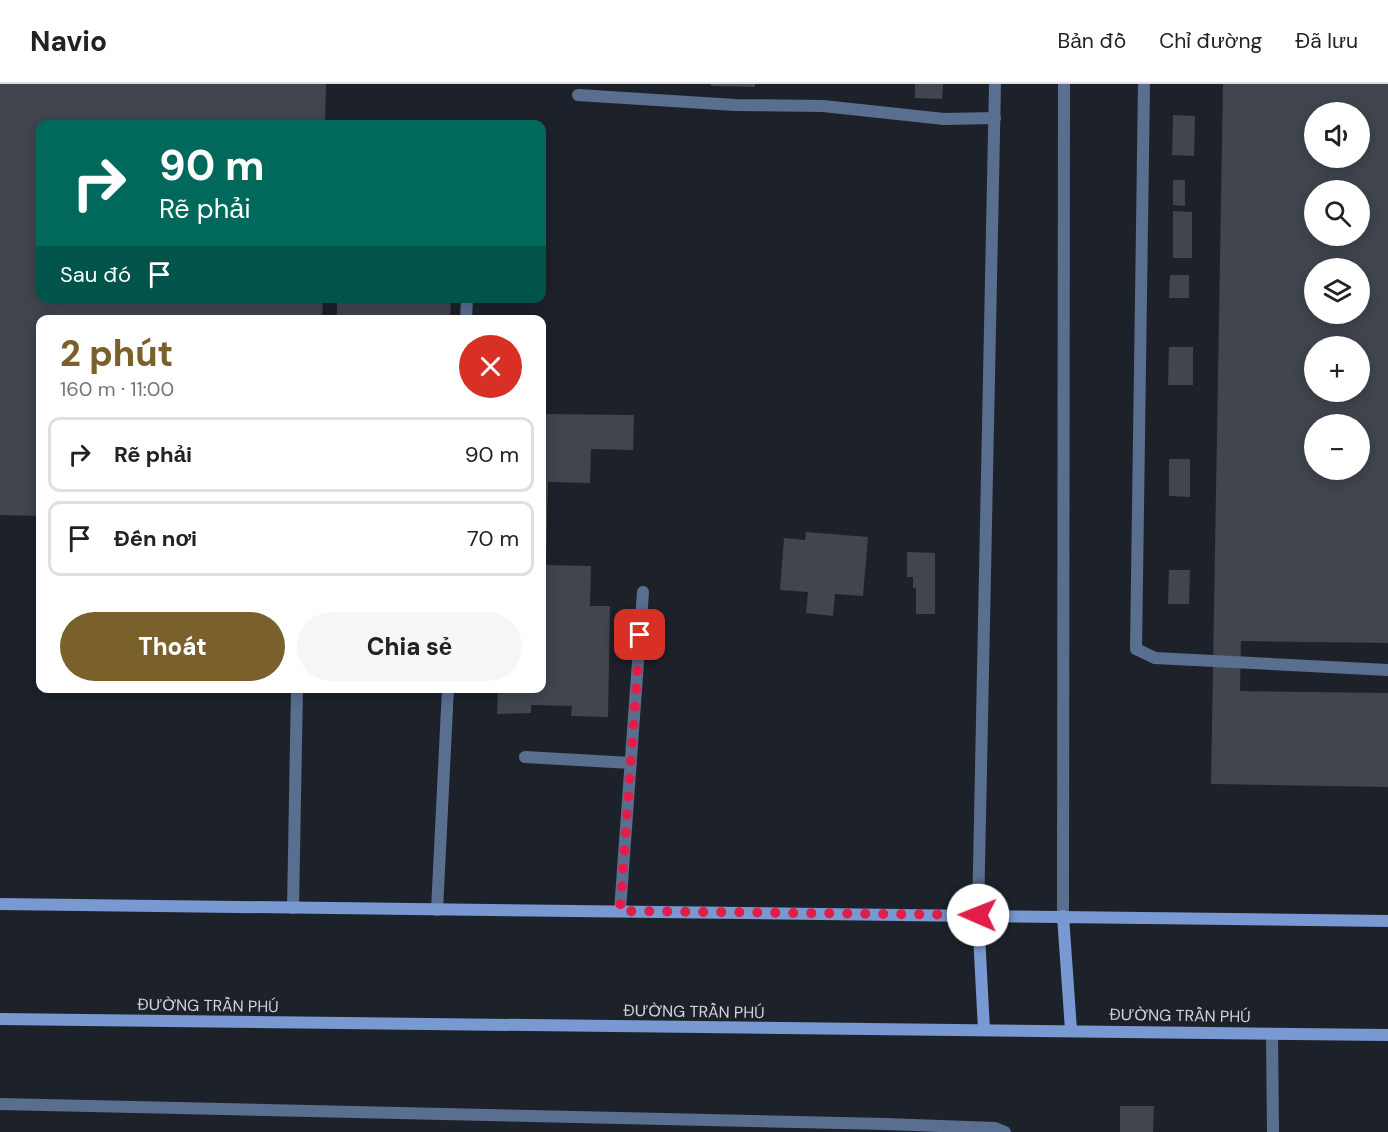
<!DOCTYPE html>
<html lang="vi">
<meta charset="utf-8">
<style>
:root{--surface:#fff;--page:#f6f6f6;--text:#222;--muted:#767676;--line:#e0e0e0;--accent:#7a602b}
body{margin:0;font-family:"DM Sans",sans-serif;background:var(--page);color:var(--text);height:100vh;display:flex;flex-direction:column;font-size:22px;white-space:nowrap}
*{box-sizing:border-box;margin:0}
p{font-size:20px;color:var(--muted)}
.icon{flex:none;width:33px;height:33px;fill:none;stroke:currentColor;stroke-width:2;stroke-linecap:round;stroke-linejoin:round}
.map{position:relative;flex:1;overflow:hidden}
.side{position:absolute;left:36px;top:231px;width:510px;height:378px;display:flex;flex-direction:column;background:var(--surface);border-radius:12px;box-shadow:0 3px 15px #0003}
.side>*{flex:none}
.guide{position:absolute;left:36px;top:36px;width:510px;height:183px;border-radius:12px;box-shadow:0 3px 15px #0003;background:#00695c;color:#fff;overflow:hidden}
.fabs{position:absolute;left:1304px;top:18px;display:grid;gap:12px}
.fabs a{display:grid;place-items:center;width:66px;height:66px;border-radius:50%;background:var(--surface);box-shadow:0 3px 15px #0003;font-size:30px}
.pin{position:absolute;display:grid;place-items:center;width:51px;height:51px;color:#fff;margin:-26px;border-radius:12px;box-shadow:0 3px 9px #0006}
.me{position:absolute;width:66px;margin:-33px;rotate:271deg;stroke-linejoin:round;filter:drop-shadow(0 0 4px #0008)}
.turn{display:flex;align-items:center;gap:21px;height:126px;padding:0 24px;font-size:27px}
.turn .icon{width:78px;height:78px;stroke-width:2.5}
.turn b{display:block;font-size:42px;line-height:51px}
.then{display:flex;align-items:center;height:57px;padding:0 24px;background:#0003;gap:12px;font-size:22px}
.round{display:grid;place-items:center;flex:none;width:63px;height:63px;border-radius:32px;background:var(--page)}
.head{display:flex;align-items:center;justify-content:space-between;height:102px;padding:0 24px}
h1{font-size:36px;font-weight:800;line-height:45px;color:var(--accent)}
.button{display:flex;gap:12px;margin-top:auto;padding:12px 24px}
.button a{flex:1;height:69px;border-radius:36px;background:var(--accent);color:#fff;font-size:24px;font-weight:800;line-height:69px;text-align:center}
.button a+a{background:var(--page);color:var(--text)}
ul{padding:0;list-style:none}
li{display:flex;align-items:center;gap:18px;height:75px;margin:0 12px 9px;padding:0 12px;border:3px solid var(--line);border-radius:12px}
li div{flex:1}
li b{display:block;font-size:22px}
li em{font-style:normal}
header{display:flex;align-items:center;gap:36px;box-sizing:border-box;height:84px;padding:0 30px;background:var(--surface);border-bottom:2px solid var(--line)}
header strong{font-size:28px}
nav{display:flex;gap:33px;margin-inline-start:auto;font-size:21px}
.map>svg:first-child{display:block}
</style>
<header>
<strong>Navio</strong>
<nav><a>Bản đồ</a><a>Chỉ đường</a><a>Đã lưu</a></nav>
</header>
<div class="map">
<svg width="1388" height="1048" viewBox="0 0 1388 1048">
<rect width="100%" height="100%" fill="#1d222a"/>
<path fill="#40454e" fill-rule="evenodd" d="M 0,0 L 326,0 L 325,40 L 40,40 L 40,214 L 323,214 L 322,236 L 40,236 L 40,432 L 0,431 Z
M 711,0 L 755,0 L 755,3 L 711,2 Z
M 915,0 L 943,0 L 942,15 L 915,14 Z
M 1223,0 L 1388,0 L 1388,559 L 1241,557 L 1240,607 L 1388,609 L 1388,703 L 1211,700 ZM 1314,28 L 1359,28 L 1359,74 L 1314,74 ZM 1314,106 L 1359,106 L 1359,152 L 1314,152 ZM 1314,184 L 1359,184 L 1359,230 L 1314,230 ZM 1314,262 L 1359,262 L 1359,308 L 1314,308 ZM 1314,340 L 1359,340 L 1359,386 L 1314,386 Z
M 1173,31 L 1195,32 L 1194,72 L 1172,71 Z
M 1173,96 L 1185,96 L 1185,122 L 1173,121 Z
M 1173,127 L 1192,128 L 1192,174 L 1173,174 Z
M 1170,191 L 1189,191 L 1189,214 L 1169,214 Z
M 337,214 L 451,214 L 450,236 L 337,236 Z
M 1169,263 L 1193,263 L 1193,301 L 1168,301 Z
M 542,330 L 634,331 L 633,366 L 591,365 L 590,399 L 548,398 L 546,481 L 591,482 L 590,522 L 610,522 L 608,633 L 571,632 L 572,622 L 531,621 L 531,629 L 497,630 L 498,604 L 542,604 Z
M 1169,375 L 1190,375 L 1190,413 L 1169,412 Z
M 806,448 L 868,453 L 863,512 L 835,510 L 833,532 L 806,529 L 808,508 L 780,506 L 784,454 L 805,456 Z
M 907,468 L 935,469 L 935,530 L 916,530 L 916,504 L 913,504 L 913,493 L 907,493 Z
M 1169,486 L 1190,486 L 1189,520 L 1168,520 Z
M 1120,1022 L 1154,1022 L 1153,1048 L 1120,1048 Z"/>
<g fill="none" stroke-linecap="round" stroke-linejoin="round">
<path stroke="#5a6e90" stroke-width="12" d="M 1144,0 L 1136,565 L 1155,574 L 1388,586
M 578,11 L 735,21 L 823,22 L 944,35 L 995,34
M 466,236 L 467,214
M 525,673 L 631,679
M 293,824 L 297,604
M 437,826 L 448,604
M 620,827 L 643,508
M 1272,950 L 1273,1048
M 0,1020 L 886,1040 L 995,1044 L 1005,1048"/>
<path stroke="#5a6e90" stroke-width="12" d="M 978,831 L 995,0
M 1063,832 L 1064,0"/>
<path stroke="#7899d1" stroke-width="12" d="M 0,820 L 1388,837
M 978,831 L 984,946
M 1063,832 L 1071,946
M 0,935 L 1388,951"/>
</g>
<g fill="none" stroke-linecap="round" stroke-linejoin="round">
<path stroke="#e11d48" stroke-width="10" stroke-dasharray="0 18" d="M 640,551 L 620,827 L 978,831"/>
</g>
<g text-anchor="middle" stroke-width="6" stroke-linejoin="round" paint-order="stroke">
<g font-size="16" fill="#d1d4da" stroke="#1d222a">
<text transform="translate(208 921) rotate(1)" y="6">ĐƯỜNG TRẦN PHÚ</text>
<text transform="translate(694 927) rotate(1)" y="6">ĐƯỜNG TRẦN PHÚ</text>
<text transform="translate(1180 931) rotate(1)" y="6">ĐƯỜNG TRẦN PHÚ</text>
</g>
</g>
</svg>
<div class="fabs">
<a><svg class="icon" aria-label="sound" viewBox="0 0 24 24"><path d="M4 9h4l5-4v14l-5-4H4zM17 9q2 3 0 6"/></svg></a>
<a><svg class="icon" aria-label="search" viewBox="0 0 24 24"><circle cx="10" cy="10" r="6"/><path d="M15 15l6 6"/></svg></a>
<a><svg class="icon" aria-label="layers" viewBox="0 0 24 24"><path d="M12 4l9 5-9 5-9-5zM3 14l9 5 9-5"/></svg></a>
<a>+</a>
<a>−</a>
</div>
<div class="pin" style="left:640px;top:551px;background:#d93025"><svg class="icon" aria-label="arrive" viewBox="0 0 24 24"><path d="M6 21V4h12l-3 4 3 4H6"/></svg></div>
<svg class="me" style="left:978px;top:831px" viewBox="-20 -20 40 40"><circle r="19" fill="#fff"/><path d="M0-13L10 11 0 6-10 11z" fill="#e11d48"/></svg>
<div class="guide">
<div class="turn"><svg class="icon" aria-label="right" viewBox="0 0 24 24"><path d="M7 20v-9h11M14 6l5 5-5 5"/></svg><div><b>90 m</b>Rẽ phải</div></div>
<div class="then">Sau đó<svg class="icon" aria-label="arrive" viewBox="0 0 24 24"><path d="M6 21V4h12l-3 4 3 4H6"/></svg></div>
</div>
<section class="side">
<div class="head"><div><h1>2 phút</h1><p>160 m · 11:00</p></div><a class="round" style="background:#d93025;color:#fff"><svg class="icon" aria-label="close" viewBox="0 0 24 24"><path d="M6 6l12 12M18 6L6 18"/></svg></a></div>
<ul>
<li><svg class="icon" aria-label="right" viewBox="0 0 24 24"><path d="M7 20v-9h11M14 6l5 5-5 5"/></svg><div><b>Rẽ phải</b></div><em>90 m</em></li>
<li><svg class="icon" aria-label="arrive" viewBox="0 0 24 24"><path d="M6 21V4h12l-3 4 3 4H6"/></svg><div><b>Đến nơi</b></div><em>70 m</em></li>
</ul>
<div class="button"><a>Thoát</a><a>Chia sẻ</a></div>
</section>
</div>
